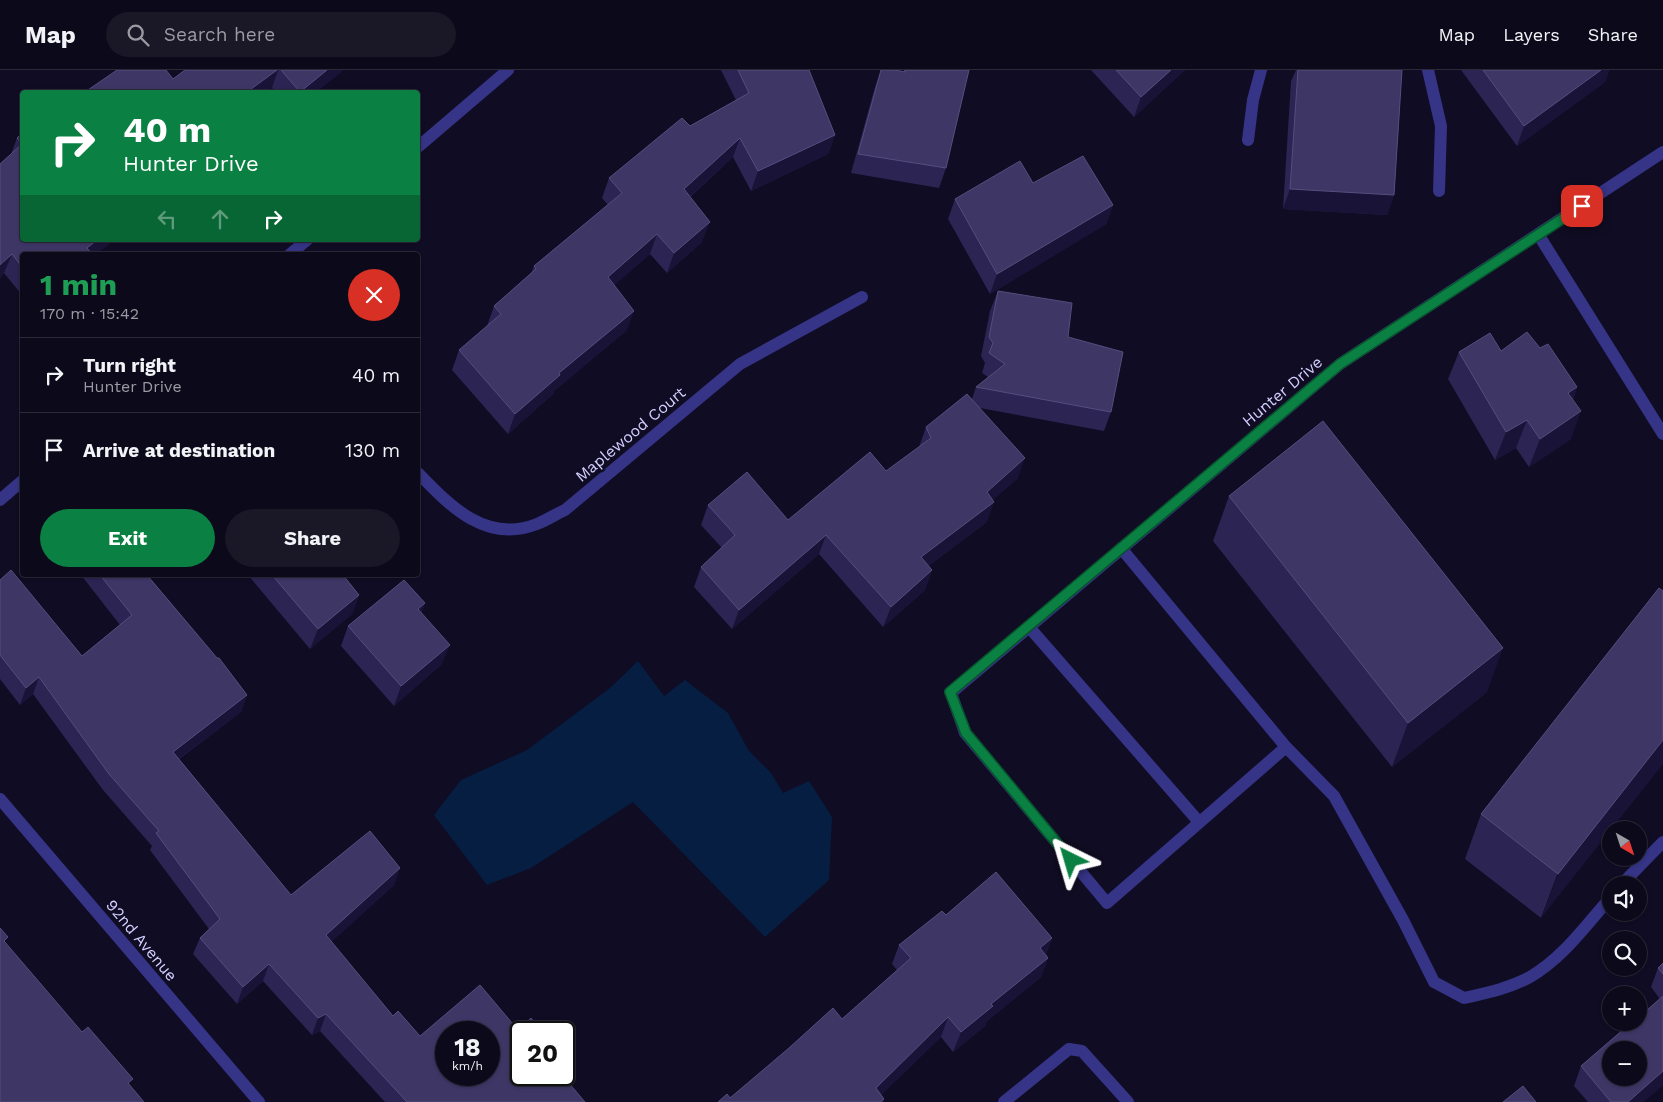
<!DOCTYPE html>
<meta charset="utf-8">
<style>
:root{--surface:#0c091a;--page:#1a1727;--text:#f1f3f6;--muted:#9a9aa2;--line:#2c2a39;--accent:#0b8043}
body{margin:0;font-family:"Work Sans",sans-serif;background:var(--page);color:var(--text);height:100vh;display:flex;flex-direction:column;font-size:19px;white-space:nowrap}
*{box-sizing:border-box;margin:0}
p{font-size:16px;color:var(--muted)}
.icon{flex:none;width:28px;height:28px;fill:none;stroke:currentColor;stroke-width:2;stroke-linecap:round;stroke-linejoin:round}
.map{position:relative;flex:1;overflow:hidden}
.sheet{position:absolute;left:20px;top:182px;width:400px;height:325px;display:flex;flex-direction:column;background:var(--surface);border-radius:5px;box-shadow:0 1px 4px #0004,0 0 0 1px var(--line)}
.sheet>*{flex:none}
.hud{position:absolute;left:20px;top:20px;width:400px;height:152px;border-radius:5px;box-shadow:0 1px 4px #0004,0 0 0 1px var(--line);background:#0b8043;color:#fff;overflow:hidden}
.needle{width:32px;rotate:141deg}
.tools{position:absolute;left:1602px;top:751px;display:grid;gap:10px}
.tools a{display:grid;place-items:center;width:45px;height:45px;border-radius:50%;background:var(--surface);box-shadow:0 1px 4px #0004,0 0 0 1px var(--line);font-size:25px}
.speed{position:absolute;left:435px;top:951px;display:flex;gap:10px;font-size:25px;font-weight:700;text-align:center}
.speed>*{display:grid;place-content:center;width:65px;height:65px;border-radius:50%;background:var(--surface);box-shadow:0 1px 4px #0004,0 0 0 1px var(--line);line-height:1}
.speed small{font-size:12px;font-weight:400}
.speed .limit{border:2px solid #111;border-radius:8px;background:#fff;color:#111}
.pin{position:absolute;display:grid;place-items:center;width:42px;height:42px;color:#fff;margin:-21px;border-radius:10px;box-shadow:0 2px 8px #0006}
.me{position:absolute;width:55px;margin:-28px;rotate:320deg;stroke-linejoin:round;filter:drop-shadow(0 0 4px #0008)}
.turn{display:flex;align-items:center;gap:18px;height:105px;padding:0 20px;font-size:22px}
.turn .icon{width:65px;height:65px;stroke-width:2.5}
.turn b{display:block;font-size:35px;line-height:42px}
.lanes{display:flex;align-items:center;height:48px;padding:0 20px;background:#0003;justify-content:center;gap:25px;direction:ltr}
.lanes .off{opacity:.35}
.round{display:grid;place-items:center;flex:none;width:52px;height:52px;border-radius:26px;background:var(--page)}
.head{display:flex;align-items:center;justify-content:space-between;height:85px;padding:0 20px}
h1{font-size:30px;font-weight:700;line-height:38px;color:#1e9e55}
.button{display:flex;gap:10px;margin-top:auto;padding:10px 20px}
.button a{flex:1;height:58px;border-radius:30px;background:var(--accent);color:#fff;font-size:20px;font-weight:700;line-height:58px;text-align:center}
.button a+a{background:var(--page);color:var(--text)}
ul{padding:0;list-style:none}
li{display:flex;align-items:center;gap:15px;height:75px;padding:0 20px;border-top:1px solid var(--line)}
li div{flex:1}
li b{display:block;font-size:19px}
li em{font-style:normal}
header{display:flex;align-items:center;gap:30px;box-sizing:border-box;height:70px;padding:0 25px;background:var(--surface);border-bottom:1px solid var(--line)}
header strong{font-size:24px}
nav{display:flex;gap:28px;margin-inline-start:auto;font-size:18px}
.search{width:350px;height:45px;background:var(--page);display:flex;align-items:center;gap:12px;box-sizing:border-box;padding:0 18px;border-radius:28px;color:var(--muted);font-size:19px}
.map>svg:first-child{display:block}
</style>
<header>
<strong>Map</strong>
<div class="search"><svg class="icon" aria-label="search" viewBox="0 0 24 24"><circle cx="10" cy="10" r="6"/><path d="M15 15l6 6"/></svg>Search here</div>
<nav><a>Map</a><a>Layers</a><a>Share</a></nav>
</header>
<div class="map">
<svg width="1663" height="1032" viewBox="0 0 1663 1032">
<rect width="100%" height="100%" fill="#100c23"/>
<path fill="#061e42" d="M 638,591 L 664,626 L 685,610 L 728,643 L 749,681 L 771,703 L 783,723 L 809,711 L 832,747 L 829,810 L 765,867 L 633,732 L 531,798 L 487,815 L 434,745 L 461,710 L 527,680 L 610,618 Z"/>
<g fill="none" stroke-linecap="round" stroke-linejoin="round">
<path stroke="#353486" stroke-width="12" d="M 1428,0 L 1441,56 L 1439,121
M 1248,70 L 1253,30 L 1261,0
M 418,77 L 508,0
M 1538,164 L 1663,364
M 289,185 L 307,170
M 418,403 C 450,436 486,474 537,454 C 547,450 556,444 565,440 L 740,294 L 862,227
M 0,430 L 22,411
M 1121,478 L 1286,677 L 1107,833 L 965,663 L 951,623 L 1340,294 L 1663,82
M 1029,557 L 1199,752
M 1286,677 L 1334,726 L 1403,850 L 1434,912 L 1464,928 C 1486,923 1510,918 1530,907 C 1563,888 1586,855 1611,827
M 0,729 L 259,1032
M 1621,815 L 1663,772
M 1004,1032 L 1069,979 L 1082,981 L 1128,1032"/>
</g>
<path fill="#2c2453" d="M 185,0 L 342,0 L 341,2 L 316,22 L 276,22 L 272,18 L 173,9 Z
M 721,0 L 809,0 L 835,65 L 828,84 L 751,121 L 733,87 L 690,127 L 702,172 L 667,203 L 650,184 L 614,215 L 627,260 L 554,321 L 553,324 L 508,364 L 452,300 L 459,280 L 487,256 L 494,236 L 531,203 L 534,196 L 608,135 L 602,128 L 609,108 L 690,56 L 736,30 Z
M 881,0 L 904,2 L 904,0 L 969,0 L 946,98 L 939,118 L 851,103 L 875,17 Z
M 1091,0 L 1185,0 L 1134,47 Z
M 1296,0 L 1402,0 L 1394,125 L 1387,145 L 1283,139 L 1291,11 Z
M 1461,0 L 1609,0 L 1605,12 L 1517,76 Z
M 22,63 L 22,170 L 114,170 L 95,185 L 22,185 L 22,225 L 4,203 L 0,208 L 0,94 L 11,84 L 17,68 Z
M 1033,113 L 1113,135 L 1106,154 L 990,224 L 948,149 L 955,129 Z
M 998,221 L 1068,267 L 1111,342 L 1104,361 L 980,338 L 1018,408 L 992,430 L 987,452 L 928,496 L 932,500 L 925,520 L 883,557 L 819,484 L 732,559 L 694,517 L 701,497 L 722,478 L 701,455 L 708,435 L 788,450 L 886,401 L 919,377 L 926,357 L 972,329 L 976,317 L 988,307 L 982,303 L 985,293 L 981,286 L 990,241 Z
M 1540,278 L 1577,317 L 1573,330 L 1571,369 L 1529,397 L 1516,378 L 1495,390 L 1448,309 L 1459,282 L 1501,281 Z
M 1229,426 L 1487,622 L 1392,697 L 1213,471 Z
M 81,505 L 147,505 L 247,625 L 241,642 L 179,689 L 291,825 L 400,798 L 394,815 L 331,872 L 393,946 L 420,966 L 518,960 L 521,962 L 585,1032 L 385,1032 L 320,961 L 312,965 L 263,911 L 237,934 L 193,884 L 200,868 L 209,859 L 150,780 L 152,776 L 103,720 L 33,624 L 20,635 L 0,609 L 0,510 L 82,586 L 120,555 Z
M 248,505 L 343,505 L 359,525 L 352,544 L 310,579 Z
M 1663,521 L 1541,848 L 1465,789 L 1481,744 Z
M 425,533 L 421,544 L 442,594 L 394,636 L 341,576 L 348,556 Z
M 946,845 L 1052,868 L 1046,884 L 1048,888 L 1041,907 L 987,951 L 985,956 L 953,982 L 941,967 L 881,1025 L 884,1029 L 883,1032 L 718,1032 L 730,1028 L 842,949 L 897,900 L 892,894 L 899,875 Z
M 1663,893 L 1663,1015 L 1643,1032 L 1588,1032 L 1574,1016 L 1581,996 L 1660,929 L 1651,917 L 1658,898 Z"/>
<path fill="#191338" d="M 277,0 L 278,0 L 272,18 L 266,22 L 247,22 Z
M 327,0 L 342,0 L 341,2 L 316,22 L 300,22 Z
M 1171,0 L 1185,0 L 1134,47 L 1141,27 Z
M 1601,0 L 1609,0 L 1605,12 L 1517,76 L 1524,56 Z
M 835,65 L 828,84 L 751,121 L 758,101 Z
M 740,68 L 733,87 L 677,138 L 684,119 Z
M 1290,119 L 1394,125 L 1387,145 L 1283,139 Z
M 1113,135 L 1106,154 L 990,224 L 997,204 Z
M 710,152 L 702,172 L 667,203 L 674,183 Z
M 657,164 L 650,184 L 601,227 L 608,207 Z
M 97,170 L 114,170 L 95,185 L 85,185 L 87,178 Z
M 12,184 L 4,203 L 0,208 L 0,195 Z
M 634,241 L 627,260 L 554,321 L 553,324 L 508,364 L 515,344 L 559,303 Z
M 1577,317 L 1567,345 L 1568,323 Z
M 1581,341 L 1571,369 L 1529,397 L 1540,369 Z
M 1527,350 L 1516,378 L 1495,390 L 1506,362 Z
M 1025,388 L 1018,408 L 980,442 L 987,422 Z
M 994,432 L 987,452 L 914,506 L 921,487 Z
M 826,465 L 819,484 L 732,559 L 739,540 Z
M 932,500 L 925,520 L 883,557 L 891,537 Z
M 359,525 L 352,544 L 310,579 L 318,559 Z
M 425,533 L 418,553 L 418,539 Z
M 450,575 L 442,594 L 394,636 L 401,616 Z
M 1503,578 L 1487,622 L 1392,697 L 1408,653 Z
M 39,607 L 33,624 L 20,635 L 26,618 Z
M 247,625 L 241,642 L 166,698 L 173,682 Z
M 1663,670 L 1663,694 L 1541,848 L 1558,804 Z
M 400,798 L 394,815 L 320,882 L 326,865 Z
M 1052,868 L 1044,888 L 1040,878 Z
M 1048,888 L 1041,907 L 987,951 L 985,956 L 953,982 L 961,962 L 991,934 Z
M 269,894 L 263,911 L 237,934 L 243,917 Z
M 326,944 L 320,961 L 312,965 L 318,948 Z
M 948,947 L 941,967 L 874,1032 L 876,1018 Z
M 1663,1001 L 1663,1015 L 1643,1032 L 1628,1032 Z"/>
<path fill="#3e3665" stroke="#554e7e" fill-rule="evenodd" d="M 117,0 L 166,0 L 173,9 L 185,0 L 277,0 L 247,22 L 85,22 Z
M 281,0 L 327,0 L 300,22 Z
M 738,0 L 809,0 L 835,65 L 758,101 L 740,68 L 684,119 L 710,152 L 674,183 L 657,164 L 608,207 L 634,241 L 559,303 L 560,305 L 515,344 L 459,280 L 501,244 L 494,236 L 536,199 L 534,196 L 622,123 L 609,108 L 682,48 L 690,56 L 749,23 Z
M 881,0 L 895,0 L 905,2 L 905,0 L 969,0 L 946,98 L 858,84 Z
M 1116,0 L 1171,0 L 1141,27 Z
M 1298,0 L 1402,0 L 1394,125 L 1290,119 Z
M 1483,0 L 1601,0 L 1524,56 Z
M 22,63 L 22,74 L 17,68 Z
M 22,74 L 22,170 L 97,170 L 87,178 L 93,185 L 22,185 L 22,197 L 12,184 L 0,195 L 0,94 Z
M 1083,86 L 1113,135 L 997,204 L 955,129 L 1020,91 L 1033,113 Z
M 998,221 L 1072,233 L 1068,267 L 1123,282 L 1111,342 L 976,317 L 1005,294 L 989,283 L 993,273 L 989,267 Z
M 1527,262 L 1540,278 L 1548,274 L 1577,317 L 1568,323 L 1581,341 L 1540,369 L 1527,350 L 1506,362 L 1459,282 L 1490,263 L 1501,281 Z
M 967,324 L 1025,388 L 987,422 L 994,432 L 921,487 L 932,500 L 891,537 L 826,465 L 739,540 L 701,497 L 735,465 L 708,435 L 747,402 L 788,450 L 870,382 L 886,401 L 931,368 L 926,357 Z
M 1323,351 L 1503,578 L 1408,653 L 1229,426 Z
M 11,500 L 82,586 L 132,545 L 100,505 L 147,505 L 217,588 L 219,588 L 247,625 L 173,682 L 291,825 L 370,761 L 400,798 L 326,865 L 393,946 L 398,941 L 420,966 L 480,915 L 518,960 L 531,948 L 542,962 L 521,962 L 521,1005 L 562,1005 L 585,1032 L 407,1032 L 326,944 L 318,948 L 269,894 L 243,917 L 200,868 L 220,849 L 156,763 L 159,761 L 109,704 L 39,607 L 26,618 L 0,585 L 0,510 ZM 446,962 L 489,962 L 489,1005 L 446,1005 Z
M 272,505 L 343,505 L 359,525 L 318,559 Z
M 404,510 L 425,533 L 418,539 L 450,575 L 401,616 L 348,556 Z
M 1659,518 L 1663,521 L 1663,670 L 1558,804 L 1481,744 Z
M 996,802 L 1052,868 L 1040,878 L 1048,888 L 991,934 L 993,936 L 961,962 L 948,947 L 876,1018 L 884,1029 L 880,1032 L 718,1032 L 727,1024 L 730,1028 L 789,978 L 833,938 L 842,949 L 911,888 L 899,875 L 942,841 L 946,845 Z
M 0,858 L 8,867 L 4,871 L 82,962 L 88,957 L 133,1009 L 128,1013 L 144,1032 L 0,1032 Z
M 1663,893 L 1663,904 L 1658,898 Z
M 1663,926 L 1663,1001 L 1628,1032 L 1611,1032 L 1581,996 L 1632,952 L 1639,952 L 1639,947 ZM 1611,980 L 1639,980 L 1639,1008 L 1611,1008 Z
M 1523,1016 L 1536,1032 L 1503,1032 Z"/>
<g fill="none" stroke-linecap="round" stroke-linejoin="round">
<g stroke="#07532c" stroke-width="12">
<path id="route" d="M 1071,790 L 966,663 L 950,622 L 1340,294 L 1582,136"/>
</g>
<use href="#route" stroke="#0b8043" stroke-width="9"/>
</g>
<g text-anchor="middle" stroke-width="5" stroke-linejoin="round" paint-order="stroke">
<g font-size="16" fill="#d3cfff" stroke="#100c23">
<text transform="translate(1282 321) rotate(-40)" y="6">Hunter Drive</text>
<text transform="translate(630 364) rotate(-40)" y="6">Maplewood Court</text>
<text transform="translate(142 870) rotate(50)" y="6">92nd Avenue</text>
</g>
</g>
</svg>
<div class="tools">
<a><svg class="needle" viewBox="-14 -14 28 28"><path d="M0-13l5 13h-10z" fill="#e53935"/><path d="M0 13l5-13h-10z" fill="#9a9aa2"/></svg></a>
<a><svg class="icon" aria-label="sound" viewBox="0 0 24 24"><path d="M4 9h4l5-4v14l-5-4H4zM17 9q2 3 0 6"/></svg></a>
<a><svg class="icon" aria-label="search" viewBox="0 0 24 24"><circle cx="10" cy="10" r="6"/><path d="M15 15l6 6"/></svg></a>
<a>+</a>
<a>−</a>
</div>
<div class="speed"><div>18<small>km/h</small></div><div class="limit">20</div></div>
<div class="pin" style="left:1582px;top:136px;background:#d93025"><svg class="icon" aria-label="arrive" viewBox="0 0 24 24"><path d="M6 21V4h12l-3 4 3 4H6"/></svg></div>
<svg class="me" style="left:1071px;top:790px" viewBox="-20 -20 40 40"><path d="M0-17L14 15 0 8-14 15z" fill="#0b8043" stroke="#fff" stroke-width="4"/></svg>
<div class="hud">
<div class="turn"><svg class="icon" aria-label="right" viewBox="0 0 24 24"><path d="M7 20v-9h11M14 6l5 5-5 5"/></svg><div><b>40 m</b>Hunter Drive</div></div>
<div class="lanes"><svg class="icon off" aria-label="left" viewBox="0 0 24 24"><path d="M17 20v-9H6M10 6l-5 5 5 5"/></svg><svg class="icon off" aria-label="ahead" viewBox="0 0 24 24"><path d="M12 20V5M6 11l6-6 6 6"/></svg><svg class="icon" aria-label="right" viewBox="0 0 24 24"><path d="M7 20v-9h11M14 6l5 5-5 5"/></svg></div>
</div>
<section class="sheet">
<div class="head"><div><h1>1 min</h1><p>170 m · 15:42</p></div><a class="round" style="background:#d93025;color:#fff"><svg class="icon" aria-label="close" viewBox="0 0 24 24"><path d="M6 6l12 12M18 6L6 18"/></svg></a></div>
<ul>
<li><svg class="icon" aria-label="right" viewBox="0 0 24 24"><path d="M7 20v-9h11M14 6l5 5-5 5"/></svg><div><b>Turn right</b><p>Hunter Drive</p></div><em>40 m</em></li>
<li><svg class="icon" aria-label="arrive" viewBox="0 0 24 24"><path d="M6 21V4h12l-3 4 3 4H6"/></svg><div><b>Arrive at destination</b></div><em>130 m</em></li>
</ul>
<div class="button"><a>Exit</a><a>Share</a></div>
</section>
</div>
